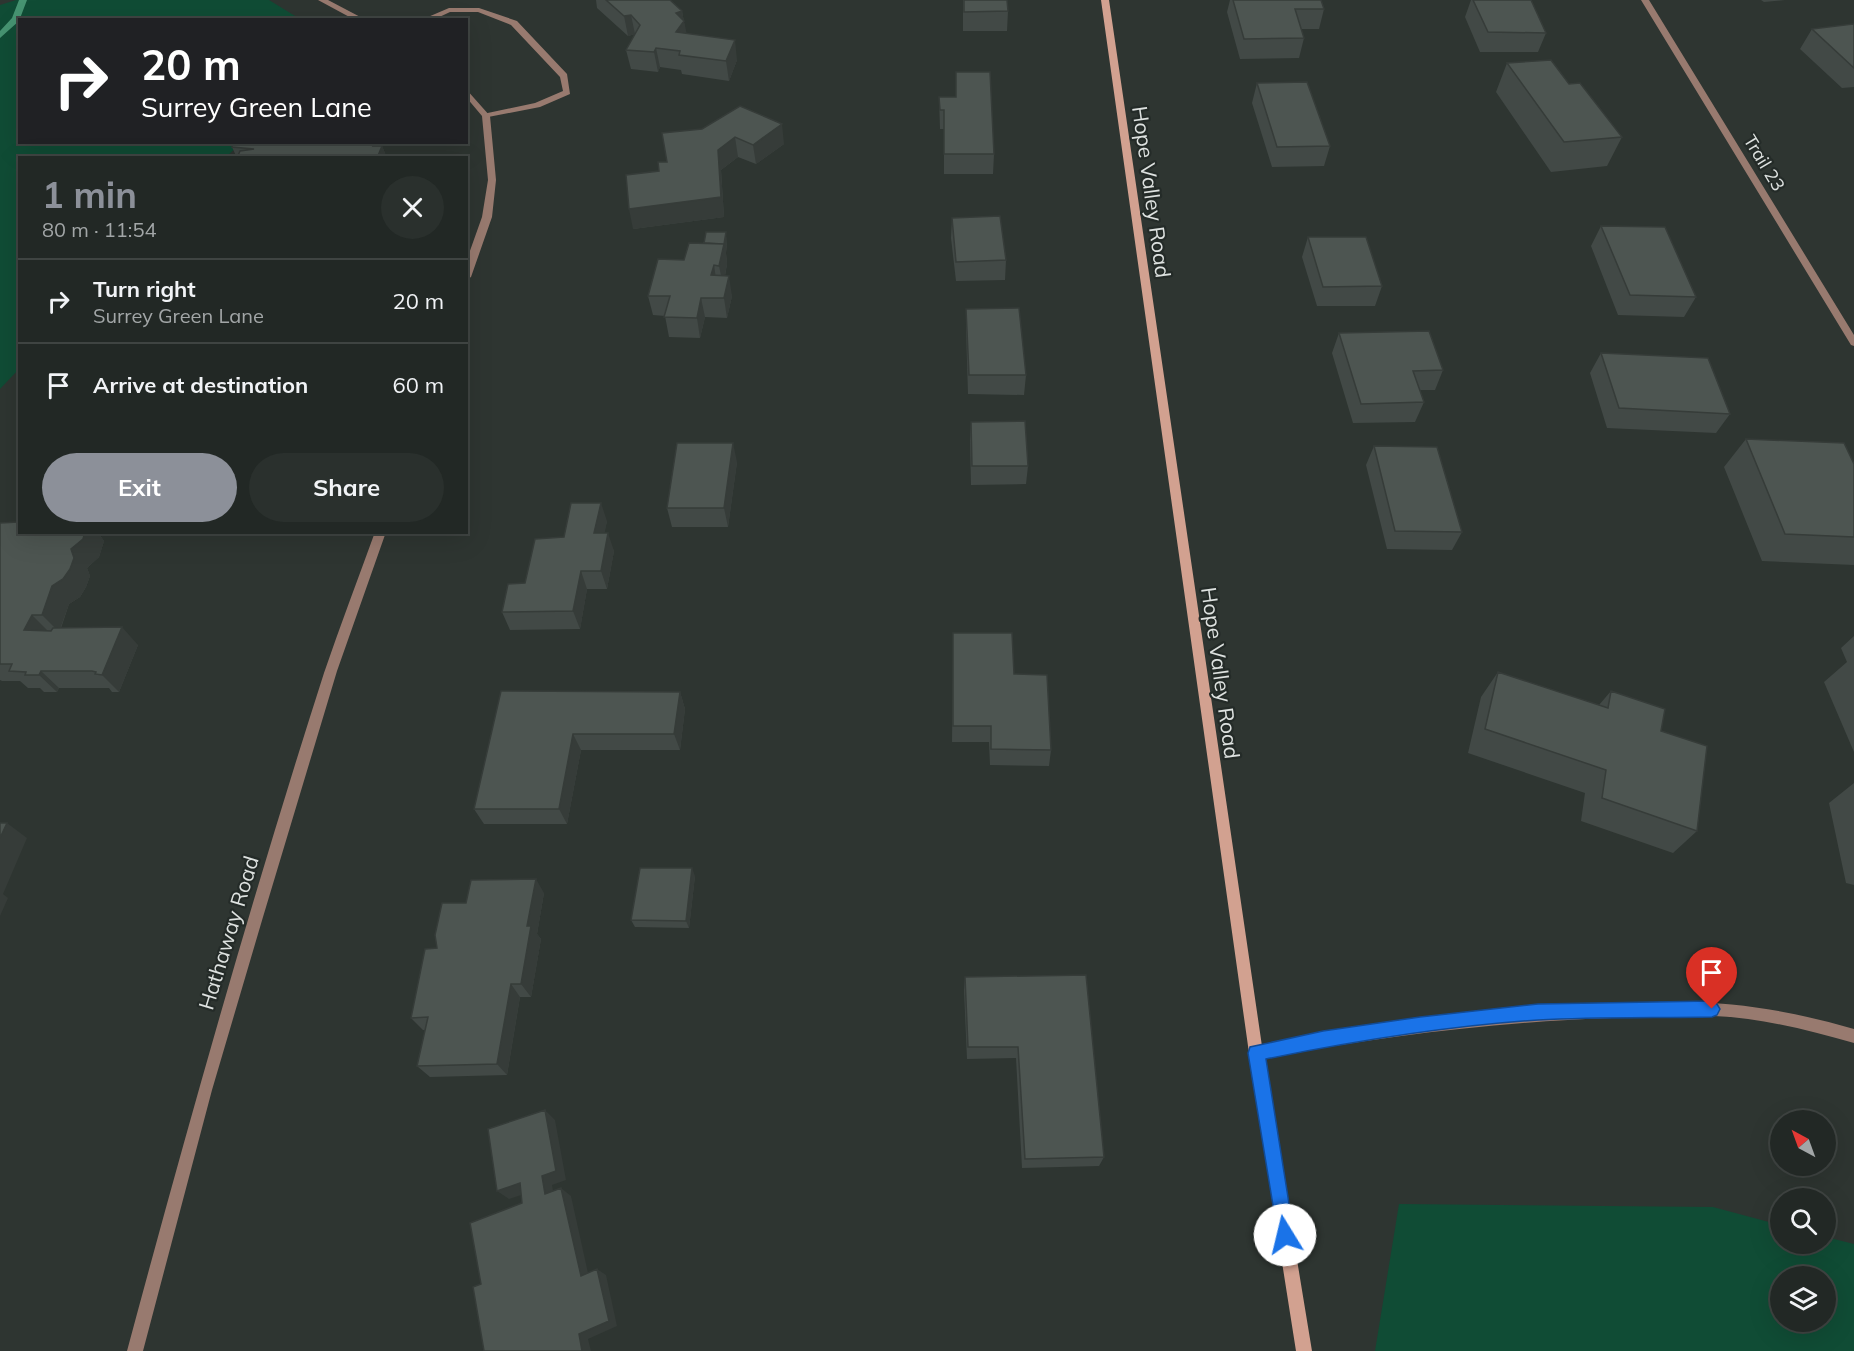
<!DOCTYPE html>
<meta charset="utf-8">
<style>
:root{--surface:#222825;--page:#2a302d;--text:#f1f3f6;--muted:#a2a6a7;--line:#3f4442;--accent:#8c9099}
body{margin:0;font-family:Mulish,sans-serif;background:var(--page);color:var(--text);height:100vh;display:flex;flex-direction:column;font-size:22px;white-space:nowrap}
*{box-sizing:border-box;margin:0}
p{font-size:20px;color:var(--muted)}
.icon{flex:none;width:33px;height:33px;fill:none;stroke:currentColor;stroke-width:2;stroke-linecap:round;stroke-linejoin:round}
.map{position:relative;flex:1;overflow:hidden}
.sheet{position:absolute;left:18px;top:156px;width:450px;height:378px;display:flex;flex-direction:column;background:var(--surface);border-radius:0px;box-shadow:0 6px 24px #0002,0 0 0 2px var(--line)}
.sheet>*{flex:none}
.guide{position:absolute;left:18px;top:18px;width:450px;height:126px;border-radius:0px;box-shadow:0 6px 24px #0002,0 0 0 2px var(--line);background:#202124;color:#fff;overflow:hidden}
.needle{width:39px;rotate:319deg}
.buttons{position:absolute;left:1770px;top:1110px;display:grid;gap:12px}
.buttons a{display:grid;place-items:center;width:66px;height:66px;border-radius:50%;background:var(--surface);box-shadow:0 6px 24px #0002,0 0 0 2px var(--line);font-size:30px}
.pin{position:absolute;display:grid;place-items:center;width:51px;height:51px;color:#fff;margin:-62px -26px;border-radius:50% 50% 50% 0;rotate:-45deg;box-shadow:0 0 6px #0007}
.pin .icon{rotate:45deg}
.me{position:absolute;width:66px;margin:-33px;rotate:351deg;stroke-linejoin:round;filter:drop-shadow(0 0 4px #0008)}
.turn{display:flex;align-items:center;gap:21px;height:126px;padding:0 24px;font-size:27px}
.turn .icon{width:78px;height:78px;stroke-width:2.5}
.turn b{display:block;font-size:42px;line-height:51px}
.round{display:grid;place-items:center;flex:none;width:63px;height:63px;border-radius:32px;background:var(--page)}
.headline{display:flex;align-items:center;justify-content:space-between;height:102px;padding:0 24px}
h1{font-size:36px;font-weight:700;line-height:45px;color:var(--accent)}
.button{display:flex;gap:12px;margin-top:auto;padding:12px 24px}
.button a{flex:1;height:69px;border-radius:36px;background:var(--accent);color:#fff;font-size:24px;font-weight:700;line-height:69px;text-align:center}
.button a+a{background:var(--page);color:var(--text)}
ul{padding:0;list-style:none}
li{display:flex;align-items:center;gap:18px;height:84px;padding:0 24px;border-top:2px solid var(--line)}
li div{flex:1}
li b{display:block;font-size:22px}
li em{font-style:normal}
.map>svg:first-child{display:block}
</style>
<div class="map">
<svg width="1854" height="1351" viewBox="0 0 1854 1351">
<rect width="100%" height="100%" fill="#2e3531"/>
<path fill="#104c35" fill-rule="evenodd" d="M 16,0 L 269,0 L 300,19 L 20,20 L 20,142 L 241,143 L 226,157 L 20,158 L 19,369 L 0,389 L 0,5 Z
M 1399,1204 L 1713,1207 L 1780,1225 L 1780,1244 L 1826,1244 L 1826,1237 L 1854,1244 L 1854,1351 L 1375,1351 ZM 1826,1276 L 1826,1322 L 1780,1322 L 1780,1276 Z"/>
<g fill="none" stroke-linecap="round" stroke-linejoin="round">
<path fill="#469371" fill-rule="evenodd" d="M 19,0 L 27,0 L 19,21 L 0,38 L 0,31 L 12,18 Z"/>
<path fill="#987a6f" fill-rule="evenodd" d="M 449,8 L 479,8 L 517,21 L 567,74 L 570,94 L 540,107 L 483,118 L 483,114 L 535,103 L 563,91 L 560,77 L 511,25 L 478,12 L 450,12 L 433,20 L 421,20 Z"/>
<path fill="#987a6f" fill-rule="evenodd" d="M 318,0 L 328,0 L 366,20 L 355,20 Z
M 1641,0 L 1649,0 L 1854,335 L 1854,346 L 1851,345 Z
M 466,89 L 490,116 L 496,180 L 492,217 L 471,277 L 466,280 L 466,262 L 482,217 L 488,180 L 482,116 L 466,97 Z
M 375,532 L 386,532 L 337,671 L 263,917 L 212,1090 L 143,1351 L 127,1351 C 188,1124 252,897 324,673 C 340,626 358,579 375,532 Z
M 1675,1002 C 1736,1001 1795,1012 1854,1029 L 1854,1043 C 1819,1033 1784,1024 1748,1019 C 1703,1013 1657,1016 1612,1018 C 1492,1022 1374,1037 1256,1060 L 1251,1058 L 1249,1053 L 1251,1048 L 1256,1046 C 1330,1032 1403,1019 1478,1012 C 1543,1005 1609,1004 1675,1002 Z"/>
<path fill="#d2a190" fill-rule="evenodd" d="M 1101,0 L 1109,0 L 1263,1053 L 1312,1351 L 1296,1351 L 1249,1053 Z"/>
</g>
<path fill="#424946" d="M 596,0 L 670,0 L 682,11 L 686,34 L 737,60 L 729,81 L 682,74 L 681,70 L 660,67 L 658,72 L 631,69 L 626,50 L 635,34 L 628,36 L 597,8 Z
M 963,0 L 1007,0 L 1008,11 L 1007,31 L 963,31 Z
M 1230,0 L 1321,0 L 1324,9 L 1319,29 L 1301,29 L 1304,38 L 1299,58 L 1240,59 L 1227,12 Z
M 1471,0 L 1531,0 L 1546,33 L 1538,52 L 1480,52 L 1465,17 Z
M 1761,0 L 1785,0 L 1764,2 Z
M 1854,25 L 1854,87 L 1842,88 L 1800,49 L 1812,29 Z
M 1507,63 L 1569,84 L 1622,137 L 1607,166 L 1551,172 L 1496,92 Z
M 956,72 L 994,154 L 993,174 L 944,174 L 944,129 L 940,129 L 939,97 L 956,97 Z
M 1257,83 L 1330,146 L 1324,166 L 1272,167 L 1252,103 Z
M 702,129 L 784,144 L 756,164 L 738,157 L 721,170 L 724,217 L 633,229 L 667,162 Z
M 234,142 L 357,142 L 349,143 L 349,144 L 382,146 L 387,158 L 237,158 L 232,147 Z
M 952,218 L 1006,260 L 1005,280 L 956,281 L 951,238 Z
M 1601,226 L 1696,297 L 1684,317 L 1618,315 L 1591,246 Z
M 1308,237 L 1382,286 L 1375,306 L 1317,306 L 1302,257 Z
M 727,242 L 726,253 L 727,264 L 725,276 L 732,296 L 727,318 L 705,317 L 700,338 L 669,337 L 665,316 L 653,315 L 648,296 L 684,260 Z
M 966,309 L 1026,375 L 1024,395 L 968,394 L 966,329 Z
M 1339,333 L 1443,370 L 1435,390 L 1420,390 L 1424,402 L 1415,422 L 1353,423 L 1332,353 Z
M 1601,353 L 1730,414 L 1716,433 L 1607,428 L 1590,373 Z
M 971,422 L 1028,466 L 1026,484 L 971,485 L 970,441 Z
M 1746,439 L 1854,464 L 1854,565 L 1762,561 L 1724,467 Z
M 1374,446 L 1462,532 L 1452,550 L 1387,549 L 1366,465 Z
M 737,462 L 728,527 L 672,527 L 667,508 Z
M 607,521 L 604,533 L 614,551 L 607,589 L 587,589 L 580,629 L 510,630 L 502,612 L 564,537 Z
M 0,523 L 20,532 L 99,532 L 99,534 L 104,541 L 99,557 L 87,568 L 90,576 L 86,587 L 80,597 L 69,604 L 61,628 L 138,645 L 119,692 L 112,692 L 109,688 L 59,688 L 57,692 L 44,692 L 40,688 L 28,688 L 20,681 L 2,681 L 0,680 Z
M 1854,636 L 1854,752 L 1824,682 L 1847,662 L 1841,648 Z
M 953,650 L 1014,674 L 1051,750 L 1049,766 L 990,765 L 989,742 L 952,742 Z
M 1498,672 L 1599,705 L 1611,691 L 1661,731 L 1697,831 L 1673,853 L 1581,821 L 1585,793 L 1468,753 L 1481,697 Z
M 501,691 L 680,692 L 685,709 L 680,750 L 581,750 L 567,824 L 484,824 L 474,809 Z
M 1854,783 L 1854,885 L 1846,883 L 1829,803 Z
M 695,876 L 689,928 L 635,927 L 631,920 Z
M 544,893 L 537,934 L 541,939 L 531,997 L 520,997 L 507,1075 L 430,1077 L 417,1066 L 425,1030 L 423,1030 L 411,1018 L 437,948 Z
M 965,977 L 1104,1157 L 1099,1166 L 1022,1168 L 1016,1058 L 967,1059 L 964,990 Z"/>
<path fill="#363c39" d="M 682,11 L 684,22 L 684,21 L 688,40 L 676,32 L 676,13 Z
M 631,15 L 635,34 L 628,36 L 624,16 Z
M 735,40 L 737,60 L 729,81 L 726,61 Z
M 656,48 L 660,67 L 658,72 L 654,52 Z
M 782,124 L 784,144 L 756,164 L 753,145 Z
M 735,137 L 738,157 L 721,170 L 724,217 L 633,229 L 629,209 Z
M 331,142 L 349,142 L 342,158 L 330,145 Z
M 374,144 L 379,155 L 382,146 L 387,158 L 377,158 L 373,146 Z
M 726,232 L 727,242 L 726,253 L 727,264 L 723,285 L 719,266 Z
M 714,265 L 717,285 L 711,275 Z
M 729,276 L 732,296 L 727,318 L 724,298 Z
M 701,298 L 705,317 L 700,338 L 697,318 Z
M 733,443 L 737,462 L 728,527 L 724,508 Z
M 601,503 L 607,521 L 601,551 L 594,533 Z
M 85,532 L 99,532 L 99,534 L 104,541 L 99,557 L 87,568 L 90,576 L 86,587 L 80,597 L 69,604 L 59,632 L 42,615 L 52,586 L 71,549 Z
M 608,533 L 614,551 L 607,589 L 601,571 Z
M 581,571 L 587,589 L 580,629 L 573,611 Z
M 32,615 L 50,633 L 24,630 Z
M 122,627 L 138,645 L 119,692 L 102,675 Z
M 41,671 L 59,688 L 57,692 L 39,675 Z
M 680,692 L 685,709 L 680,750 L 674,734 Z
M 573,734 L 581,750 L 567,824 L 559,809 Z
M 7,823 L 27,838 L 3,894 L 8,898 L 0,916 L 0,838 Z
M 692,868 L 695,876 L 689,928 L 686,921 Z
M 536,879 L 544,893 L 537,934 L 541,939 L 531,997 L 521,984 L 527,926 Z
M 511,984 L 520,997 L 507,1075 L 497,1064 Z
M 545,1110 L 555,1120 L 566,1180 L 552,1185 L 555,1202 L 545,1194 L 542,1176 Z
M 520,1183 L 530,1192 L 509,1199 L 497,1191 Z
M 561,1188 L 571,1196 L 590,1282 L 581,1276 Z
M 597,1269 L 606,1275 L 617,1326 L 588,1339 L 591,1351 L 582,1351 L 579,1334 Z"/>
<path fill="#4d5551" stroke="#363c39" stroke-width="1.5" d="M 606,0 L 670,0 L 682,11 L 676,13 L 684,21 L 676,32 L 735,40 L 726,61 L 679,55 L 680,51 L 656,48 L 654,52 L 626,50 L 640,25 L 631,15 L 624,16 Z
M 964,0 L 1007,0 L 1008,11 L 964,12 Z
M 1233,0 L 1321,0 L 1324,9 L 1295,9 L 1304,38 L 1244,39 Z
M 1473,0 L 1531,0 L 1546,33 L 1488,32 Z
M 1853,24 L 1854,25 L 1854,68 L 1812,29 Z
M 1551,60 L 1569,84 L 1580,83 L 1622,137 L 1564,142 L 1507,63 Z
M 956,72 L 990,72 L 994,154 L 944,154 L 944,110 L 940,110 L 939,97 L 956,97 Z
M 1307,82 L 1330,146 L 1277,147 L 1257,83 Z
M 740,106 L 782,124 L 753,145 L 735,137 L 718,150 L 721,197 L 629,209 L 626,175 L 659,171 L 658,162 L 667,162 L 662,133 L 702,129 Z
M 234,142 L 331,142 L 330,145 L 374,144 L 373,146 L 382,146 L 377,158 L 237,158 L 240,151 L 254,149 L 232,147 Z
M 1000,216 L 1006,260 L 956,262 L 952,218 Z
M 1601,226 L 1665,227 L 1696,297 L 1630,295 Z
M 706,232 L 726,232 L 724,244 L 704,243 Z
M 1308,237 L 1366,237 L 1382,286 L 1323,287 Z
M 689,243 L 724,244 L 719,266 L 714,265 L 711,275 L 729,276 L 724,298 L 701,298 L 697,318 L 664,317 L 670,296 L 648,296 L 658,259 L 684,260 Z
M 1019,308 L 1026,375 L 969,375 L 966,309 Z
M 1429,331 L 1443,370 L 1413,371 L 1424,402 L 1361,404 L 1339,333 Z
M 1601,353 L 1708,358 L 1730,414 L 1619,408 Z
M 1025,421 L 1028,466 L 972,466 L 971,422 Z
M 1746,439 L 1844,443 L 1854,464 L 1854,537 L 1785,534 Z
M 677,443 L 733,443 L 724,508 L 667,508 Z
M 1374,446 L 1437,447 L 1462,532 L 1395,531 Z
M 571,503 L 601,503 L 594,533 L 608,533 L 601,571 L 581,571 L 573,611 L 502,612 L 508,584 L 525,583 L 535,539 L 564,537 Z
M 20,520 L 20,532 L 85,532 L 83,539 L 71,549 L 74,558 L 70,569 L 63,579 L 52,586 L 42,615 L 32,615 L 24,630 L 51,631 L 53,628 L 122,627 L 102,675 L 95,674 L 96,672 L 92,671 L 41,671 L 39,675 L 25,675 L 26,672 L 9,671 L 12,664 L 0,664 L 0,523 L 18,522 Z
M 953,633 L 1012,633 L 1014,674 L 1047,675 L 1051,750 L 991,749 L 991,726 L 953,726 Z
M 1498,672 L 1608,708 L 1611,691 L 1665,709 L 1661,731 L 1707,746 L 1697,831 L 1602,798 L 1606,770 L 1485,729 Z
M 501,691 L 680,692 L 674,734 L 573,734 L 559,809 L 474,809 Z
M 0,823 L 7,823 L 0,838 Z
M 640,868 L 692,868 L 686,921 L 631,920 Z
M 536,879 L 527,926 L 531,926 L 521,984 L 511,984 L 497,1064 L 417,1066 L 428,1017 L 411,1018 L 425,949 L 437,948 L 435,935 L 442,903 L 466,903 L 471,880 Z
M 1086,975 L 1104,1157 L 1025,1159 L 1018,1047 L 968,1047 L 965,977 Z
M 545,1110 L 556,1171 L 542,1176 L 545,1194 L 561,1188 L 581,1276 L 597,1269 L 609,1321 L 579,1334 L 582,1351 L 484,1351 L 473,1287 L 481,1284 L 470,1223 L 522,1203 L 520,1183 L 497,1191 L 488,1129 Z"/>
<path fill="#1a73e8" stroke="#114b97" stroke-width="1.5" d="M 1712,1001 L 1717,1004 L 1720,1009 L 1717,1015 L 1712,1017 C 1654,1018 1595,1017 1538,1020 C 1446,1026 1355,1041 1266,1059 L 1294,1235 L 1291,1242 L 1285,1244 L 1279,1242 L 1248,1053 L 1250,1047 L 1323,1031 L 1420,1017 L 1538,1004 Z"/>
<g text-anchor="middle" stroke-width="4.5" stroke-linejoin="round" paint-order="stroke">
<g font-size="18" fill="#dee2e0" stroke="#242b28">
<text transform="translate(1764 163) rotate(59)" y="6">Trail 23</text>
</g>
<g font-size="21" fill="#dee2e0" stroke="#242b28">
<text transform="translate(1151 192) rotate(82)" y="7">Hope Valley Road</text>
<text transform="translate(1220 673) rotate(82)" y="7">Hope Valley Road</text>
<text transform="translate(229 933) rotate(-73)" y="7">Hathaway Road</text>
</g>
</g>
</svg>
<div class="buttons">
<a><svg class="needle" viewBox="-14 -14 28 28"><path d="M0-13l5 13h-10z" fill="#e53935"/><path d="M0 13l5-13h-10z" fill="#a2a6a7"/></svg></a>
<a><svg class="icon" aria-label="search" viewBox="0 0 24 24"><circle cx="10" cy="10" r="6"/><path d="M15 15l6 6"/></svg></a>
<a><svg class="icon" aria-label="layers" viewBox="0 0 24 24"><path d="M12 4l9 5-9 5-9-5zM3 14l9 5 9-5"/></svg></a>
</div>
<div class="pin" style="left:1712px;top:1009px;background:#d93025"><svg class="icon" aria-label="arrive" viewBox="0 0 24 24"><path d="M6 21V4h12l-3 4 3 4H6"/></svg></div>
<svg class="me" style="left:1285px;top:1235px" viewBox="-20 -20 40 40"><circle r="19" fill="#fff"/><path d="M0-13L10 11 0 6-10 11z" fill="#1a73e8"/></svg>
<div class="guide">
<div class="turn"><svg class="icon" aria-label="right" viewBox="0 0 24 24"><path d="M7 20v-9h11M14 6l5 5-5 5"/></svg><div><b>20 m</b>Surrey Green Lane</div></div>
</div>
<section class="sheet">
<div class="headline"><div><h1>1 min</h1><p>80 m · 11:54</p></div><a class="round"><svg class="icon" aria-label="close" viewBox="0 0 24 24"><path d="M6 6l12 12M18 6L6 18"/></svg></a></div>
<ul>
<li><svg class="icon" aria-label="right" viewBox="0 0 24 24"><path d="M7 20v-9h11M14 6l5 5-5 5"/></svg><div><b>Turn right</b><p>Surrey Green Lane</p></div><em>20 m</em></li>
<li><svg class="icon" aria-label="arrive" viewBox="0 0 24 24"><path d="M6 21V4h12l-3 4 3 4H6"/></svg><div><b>Arrive at destination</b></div><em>60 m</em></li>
</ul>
<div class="button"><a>Exit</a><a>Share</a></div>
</section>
</div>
